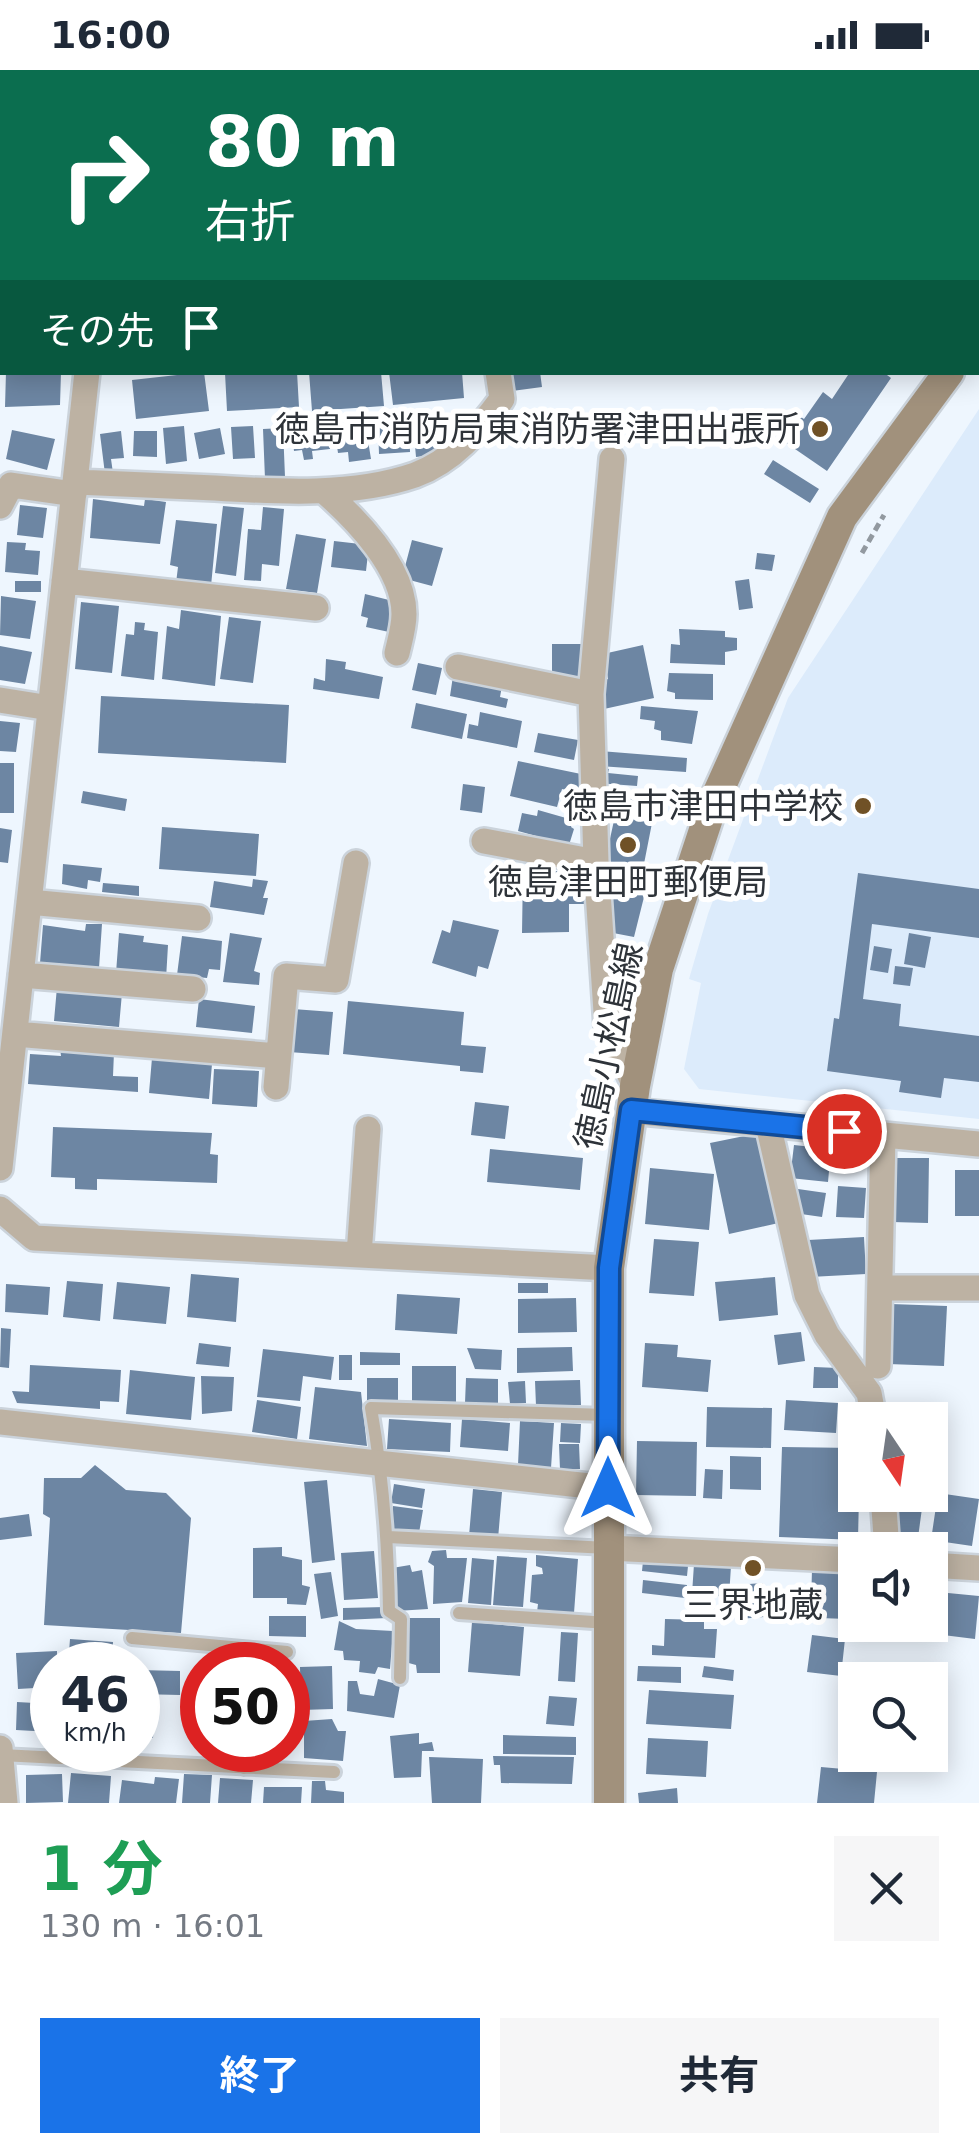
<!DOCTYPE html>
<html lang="ja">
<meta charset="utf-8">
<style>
:root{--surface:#fff;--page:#f6f6f7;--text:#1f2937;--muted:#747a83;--accent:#1a73e8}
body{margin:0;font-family:"DejaVu Sans","Noto Sans JP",sans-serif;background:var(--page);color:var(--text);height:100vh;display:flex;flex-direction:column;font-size:38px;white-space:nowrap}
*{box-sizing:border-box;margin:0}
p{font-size:32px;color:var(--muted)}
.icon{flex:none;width:55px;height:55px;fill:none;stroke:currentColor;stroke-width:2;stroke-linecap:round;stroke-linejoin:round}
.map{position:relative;height:1733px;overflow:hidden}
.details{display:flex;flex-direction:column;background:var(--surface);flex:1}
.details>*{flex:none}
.banner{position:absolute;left:0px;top:0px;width:980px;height:305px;box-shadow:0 5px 25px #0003;background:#0b6e4f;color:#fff;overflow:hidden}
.needle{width:65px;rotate:167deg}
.fabs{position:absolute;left:838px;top:1332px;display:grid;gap:20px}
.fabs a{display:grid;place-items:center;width:110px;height:110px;border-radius:0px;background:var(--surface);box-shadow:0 5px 25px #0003;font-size:50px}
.speed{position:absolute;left:30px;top:1572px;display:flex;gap:20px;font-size:50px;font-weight:700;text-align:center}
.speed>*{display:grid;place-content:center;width:130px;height:130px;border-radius:50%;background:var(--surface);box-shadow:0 5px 25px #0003;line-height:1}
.speed small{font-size:25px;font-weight:400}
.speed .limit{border:15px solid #d22;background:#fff;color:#111}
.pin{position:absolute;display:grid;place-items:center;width:85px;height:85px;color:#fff;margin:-42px;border:5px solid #fff;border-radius:50%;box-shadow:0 2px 10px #0007}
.me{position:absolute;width:110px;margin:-55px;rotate:0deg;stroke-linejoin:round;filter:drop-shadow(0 0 8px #0008)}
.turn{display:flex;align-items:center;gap:35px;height:210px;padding:0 40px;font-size:45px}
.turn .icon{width:130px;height:130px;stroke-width:2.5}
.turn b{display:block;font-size:70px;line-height:85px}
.then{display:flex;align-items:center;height:95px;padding:0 40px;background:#0003;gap:20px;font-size:38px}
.round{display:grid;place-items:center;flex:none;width:105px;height:105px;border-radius:0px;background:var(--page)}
.headline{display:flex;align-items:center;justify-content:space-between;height:170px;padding:0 40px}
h1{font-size:60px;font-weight:700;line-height:75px;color:#1e9e55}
.primary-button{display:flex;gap:20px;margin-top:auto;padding:20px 40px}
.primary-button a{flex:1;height:115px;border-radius:0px;background:var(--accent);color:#fff;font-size:40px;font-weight:700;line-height:115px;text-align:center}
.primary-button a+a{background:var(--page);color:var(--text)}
.status{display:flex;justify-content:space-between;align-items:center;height:70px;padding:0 50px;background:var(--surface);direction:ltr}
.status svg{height:28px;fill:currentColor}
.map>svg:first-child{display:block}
</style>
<div class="status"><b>16:00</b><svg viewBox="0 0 49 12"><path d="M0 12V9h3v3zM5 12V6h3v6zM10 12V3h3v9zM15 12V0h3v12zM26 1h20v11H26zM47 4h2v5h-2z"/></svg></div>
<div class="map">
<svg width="979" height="1733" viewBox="0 0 979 1733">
<rect width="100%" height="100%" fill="#eef6fe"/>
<path fill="#dcebfb" d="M 979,339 L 979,1049 L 699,1019 L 684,999 L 701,913 L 689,909 L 708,844 L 788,628 Z"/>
<path fill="#6d86a3" d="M 6,302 L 61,302 L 60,335 L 5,337 Z
M 204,302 L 209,341 L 136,349 L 132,310 Z
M 297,302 L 299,337 L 227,341 L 225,303 Z
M 309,302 L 381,302 L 384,336 L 312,341 Z
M 389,302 L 462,302 L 464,328 L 393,335 Z
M 509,302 L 540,302 L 542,317 L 512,321 Z
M 850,302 L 883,302 L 891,308 L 827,401 L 779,368 L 796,344 L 804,349 L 823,322 L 832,329 Z
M 436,350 L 440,384 L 416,387 L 413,353 Z
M 326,351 L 330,379 L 312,381 L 313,389 L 304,390 L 302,380 L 294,381 L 291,355 Z
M 365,352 L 371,389 L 349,392 L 348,382 L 338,383 L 334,356 Z
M 409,353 L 410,382 L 379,384 L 378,355 Z
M 184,356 L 187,391 L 166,394 L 163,358 Z
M 253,356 L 255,388 L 233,389 L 231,357 Z
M 220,358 L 225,384 L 199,389 L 194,363 Z
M 283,358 L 285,407 L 265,409 L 263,359 Z
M 12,360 L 55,369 L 47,400 L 6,389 Z
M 121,361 L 124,388 L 111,389 L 113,403 L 105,404 L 100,364 Z
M 134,361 L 157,361 L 157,387 L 133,386 Z
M 773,390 L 819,419 L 810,433 L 764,404 Z
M 93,429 L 144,436 L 145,429 L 166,432 L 160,474 L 90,468 Z
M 20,435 L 47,438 L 43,468 L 17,465 Z
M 223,436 L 244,438 L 236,506 L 215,503 Z
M 263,437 L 284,439 L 279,496 L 262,494 L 261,511 L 244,510 L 248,459 L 261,460 Z
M 176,450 L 217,454 L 211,516 L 176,513 L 178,497 L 170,495 Z
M 296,464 L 326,469 L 317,523 L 286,519 Z
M 412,470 L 443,478 L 432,516 L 402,508 Z
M 334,471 L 369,475 L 366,501 L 331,497 Z
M 7,472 L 26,473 L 25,480 L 40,481 L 38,505 L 5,502 Z
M 757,483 L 775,485 L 772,501 L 755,499 Z
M 749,509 L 753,538 L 739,540 L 735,511 Z
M 15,511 L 41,511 L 41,522 L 15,522 Z
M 365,524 L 397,532 L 389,562 L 366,557 L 368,548 L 361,546 Z
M 1,526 L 36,531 L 30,569 L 0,565 Z
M 81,532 L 119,536 L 112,603 L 75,599 Z
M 181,540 L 221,546 L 215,616 L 162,609 L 167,556 L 179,559 Z
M 229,547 L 261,551 L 253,613 L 220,609 Z
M 135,552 L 145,553 L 144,560 L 158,562 L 154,610 L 121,606 L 126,564 L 134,565 Z
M 679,559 L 725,561 L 725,567 L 737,568 L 737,580 L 725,582 L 725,595 L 670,593 L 671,574 L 680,575 Z
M 552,574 L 585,574 L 584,615 L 552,607 Z
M 643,575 L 654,628 L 604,639 L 598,612 L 608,609 L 603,584 Z
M 0,576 L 32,582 L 25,614 L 0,610 Z
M 326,589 L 346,592 L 345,599 L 383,607 L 379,629 L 313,619 L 314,608 L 325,611 Z
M 418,593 L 442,598 L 436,625 L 412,620 Z
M 669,603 L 713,604 L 713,630 L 675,629 L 675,623 L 667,621 Z
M 453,606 L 502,616 L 500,627 L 508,629 L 506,638 L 450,626 Z
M 101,626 L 289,635 L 286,693 L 98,683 Z
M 416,633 L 467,644 L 462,669 L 411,658 Z
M 641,636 L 698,641 L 692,674 L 661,670 L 661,661 L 654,659 L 655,651 L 640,649 Z
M 480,642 L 522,651 L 517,678 L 467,668 L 469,654 L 478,656 Z
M 0,651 L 20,653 L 16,682 L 0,681 Z
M 538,663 L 578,670 L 574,690 L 534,682 Z
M 600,681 L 687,688 L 686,702 L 599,696 Z
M 518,691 L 581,704 L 578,723 L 562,719 L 557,737 L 510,726 Z
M 0,693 L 14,693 L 14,743 L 0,743 Z
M 599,698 L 609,699 L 608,703 L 638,706 L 637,716 L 597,713 Z
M 463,714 L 485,717 L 482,743 L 460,740 Z
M 83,721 L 127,729 L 125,741 L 81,733 Z
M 601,721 L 659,723 L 658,744 L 600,741 Z
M 538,740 L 573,750 L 571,757 L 574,759 L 569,775 L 518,761 L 522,743 L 537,746 Z
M 615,746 L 652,753 L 642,804 L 604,796 Z
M 162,757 L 259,764 L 256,806 L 159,799 Z
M 0,758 L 12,760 L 8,793 L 0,792 Z
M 63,794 L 102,798 L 100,812 L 88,810 L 87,819 L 62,814 Z
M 523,800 L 585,802 L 585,834 L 569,834 L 569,862 L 522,863 Z
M 858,803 L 979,819 L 979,868 L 872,854 L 863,929 L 901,934 L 899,956 L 979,966 L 979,1012 L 944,1008 L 941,1028 L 899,1022 L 901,1011 L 827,1001 L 834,948 L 839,949 Z
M 253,809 L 268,811 L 263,828 L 268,828 L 264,845 L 210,837 L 214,811 L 252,817 Z
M 604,809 L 646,819 L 634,867 L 608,862 Z
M 103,813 L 139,816 L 139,826 L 102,822 Z
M 453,850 L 499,860 L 488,899 L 478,896 L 476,907 L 432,893 L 442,860 L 450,863 Z
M 86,854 L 102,854 L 99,898 L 40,893 L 43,855 L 85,861 Z
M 119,863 L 144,866 L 143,872 L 168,875 L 166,909 L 116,903 Z
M 230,863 L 262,868 L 254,901 L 260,903 L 259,915 L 223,912 Z
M 909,863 L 931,867 L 925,898 L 904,894 Z
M 182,866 L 222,871 L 220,900 L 209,899 L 207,908 L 177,905 Z
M 874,876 L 892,879 L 888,903 L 870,900 Z
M 895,896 L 913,898 L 910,916 L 893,914 Z
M 57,917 L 122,923 L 119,957 L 54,951 Z
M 199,929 L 255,936 L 252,963 L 196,957 Z
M 348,931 L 464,942 L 461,975 L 486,977 L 483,1003 L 460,1001 L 460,996 L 343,984 Z
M 293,939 L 333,942 L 329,985 L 289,982 Z
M 60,978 L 114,982 L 113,1006 L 138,1007 L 138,1022 L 28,1014 L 30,984 L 61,986 Z
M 152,988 L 212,994 L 209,1029 L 149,1023 Z
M 214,999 L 259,1001 L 257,1037 L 212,1034 Z
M 475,1032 L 509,1036 L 505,1069 L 471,1065 Z
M 53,1057 L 212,1063 L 210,1084 L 218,1085 L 217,1113 L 97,1109 L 97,1120 L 75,1119 L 75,1108 L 51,1107 Z
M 764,1062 L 783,1152 L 729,1164 L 710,1073 Z
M 794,1075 L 831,1079 L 828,1112 L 790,1108 Z
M 490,1079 L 583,1088 L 580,1120 L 487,1112 Z
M 893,1088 L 929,1088 L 928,1153 L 892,1152 Z
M 650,1098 L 714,1104 L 709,1160 L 645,1154 Z
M 955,1100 L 979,1100 L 979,1146 L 955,1146 Z
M 838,1116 L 866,1118 L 864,1148 L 836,1147 Z
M 798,1119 L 826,1123 L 822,1147 L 794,1143 Z
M 864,1167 L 866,1204 L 810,1207 L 808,1170 Z
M 654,1169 L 699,1172 L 694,1226 L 649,1223 Z
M 191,1204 L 239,1208 L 236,1252 L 187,1247 Z
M 775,1207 L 778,1245 L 719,1251 L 715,1212 Z
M 67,1211 L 103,1214 L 100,1251 L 63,1247 Z
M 117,1212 L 170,1217 L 166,1254 L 113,1249 Z
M 518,1213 L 548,1213 L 548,1223 L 518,1223 Z
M 6,1214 L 50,1217 L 48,1245 L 5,1242 Z
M 397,1224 L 460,1228 L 457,1264 L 395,1260 Z
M 576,1228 L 577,1262 L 518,1263 L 518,1229 Z
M 891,1234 L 947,1236 L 944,1296 L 888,1294 Z
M 1,1258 L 11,1259 L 9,1298 L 0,1297 Z
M 801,1262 L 805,1291 L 778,1295 L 774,1265 Z
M 199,1273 L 231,1277 L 229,1297 L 196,1294 Z
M 645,1273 L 678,1275 L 677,1287 L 711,1290 L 708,1322 L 642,1317 Z
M 572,1277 L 573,1301 L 517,1303 L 517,1278 Z
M 467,1278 L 502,1280 L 501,1300 L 475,1299 Z
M 263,1279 L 334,1287 L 331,1310 L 303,1306 L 300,1331 L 257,1327 Z
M 360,1282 L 400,1283 L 400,1295 L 360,1295 Z
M 339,1285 L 352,1285 L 352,1310 L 339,1310 Z
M 30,1295 L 121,1300 L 119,1332 L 100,1331 L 100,1339 L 17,1333 L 12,1321 L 29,1322 Z
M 412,1296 L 456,1296 L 456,1333 L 412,1333 Z
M 814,1297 L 838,1298 L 838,1318 L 813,1318 Z
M 130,1300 L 195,1307 L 191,1350 L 126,1344 Z
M 201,1306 L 234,1307 L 232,1341 L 202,1344 Z
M 367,1308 L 398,1308 L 398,1332 L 367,1332 Z
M 466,1308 L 498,1309 L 498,1333 L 465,1333 Z
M 580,1310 L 581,1335 L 536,1336 L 535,1311 Z
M 525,1311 L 526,1333 L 510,1334 L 508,1312 Z
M 315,1317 L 361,1322 L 367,1376 L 309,1369 Z
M 257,1330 L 301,1337 L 297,1369 L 252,1362 Z
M 786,1330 L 838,1333 L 836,1363 L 784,1360 Z
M 707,1337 L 772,1338 L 771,1378 L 706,1377 Z
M 389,1349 L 451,1353 L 450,1382 L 387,1379 Z
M 462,1349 L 510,1353 L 508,1381 L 460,1377 Z
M 520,1351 L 554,1353 L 551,1398 L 518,1395 Z
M 561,1353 L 581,1354 L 580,1373 L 560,1372 Z
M 637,1371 L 697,1372 L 696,1426 L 636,1425 Z
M 559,1374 L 579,1374 L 580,1399 L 560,1400 Z
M 782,1377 L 855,1378 L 855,1425 L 859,1425 L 858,1470 L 779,1467 Z
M 730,1386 L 761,1387 L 761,1420 L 730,1419 Z
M 95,1395 L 126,1420 L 166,1423 L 191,1448 L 181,1563 L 44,1555 L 50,1448 L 43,1444 L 44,1408 L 81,1408 Z
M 705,1399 L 723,1400 L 722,1429 L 703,1428 Z
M 327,1410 L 335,1490 L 312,1493 L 304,1412 Z
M 394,1414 L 425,1419 L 422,1438 L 391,1433 Z
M 473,1419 L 502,1422 L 498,1469 L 469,1466 Z
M 938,1423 L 979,1429 L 972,1476 L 931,1470 Z
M 897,1427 L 923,1431 L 917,1475 L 890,1472 Z
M 393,1436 L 423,1440 L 419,1463 L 389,1458 Z
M 29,1444 L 32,1466 L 0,1470 L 0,1448 Z
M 282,1477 L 282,1486 L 302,1490 L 302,1515 L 310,1517 L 306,1535 L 287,1534 L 287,1528 L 253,1528 L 253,1478 Z
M 446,1480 L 447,1488 L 467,1488 L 462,1532 L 433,1534 L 434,1496 L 428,1492 L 432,1481 Z
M 374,1481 L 378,1528 L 344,1530 L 341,1483 Z
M 536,1485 L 578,1489 L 574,1543 L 537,1542 L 538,1534 L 530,1532 L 532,1505 L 543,1504 L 542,1498 L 536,1496 Z
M 497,1486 L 527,1488 L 523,1537 L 493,1535 Z
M 472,1488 L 494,1490 L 491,1535 L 468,1533 Z
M 643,1491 L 688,1496 L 687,1506 L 642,1501 Z
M 694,1494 L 731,1496 L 729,1527 L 692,1524 Z
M 410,1495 L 412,1502 L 422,1500 L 428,1539 L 396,1541 L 392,1498 Z
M 812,1499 L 849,1500 L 848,1549 L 819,1548 L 819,1536 L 811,1536 Z
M 331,1502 L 338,1546 L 321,1549 L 314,1504 Z
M 643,1510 L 687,1515 L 685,1528 L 642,1523 Z
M 763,1513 L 764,1519 L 776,1518 L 778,1546 L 738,1549 L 735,1515 Z
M 948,1523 L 979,1526 L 975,1569 L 943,1565 Z
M 386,1537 L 387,1548 L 343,1550 L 343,1538 Z
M 269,1546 L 306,1546 L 306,1567 L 269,1566 Z
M 406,1548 L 440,1548 L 440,1603 L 417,1603 L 416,1595 L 405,1592 Z
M 665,1549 L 704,1550 L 704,1559 L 717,1559 L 715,1588 L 652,1585 L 652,1575 L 664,1576 Z
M 339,1551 L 356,1559 L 393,1561 L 390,1599 L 378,1597 L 375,1604 L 359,1602 L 360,1591 L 344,1590 L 343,1581 L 334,1580 Z
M 472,1552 L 524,1557 L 520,1606 L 468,1602 Z
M 561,1562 L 578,1563 L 575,1612 L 558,1611 Z
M 812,1565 L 845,1569 L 841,1606 L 807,1602 Z
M 70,1569 L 113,1572 L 112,1595 L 68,1595 Z
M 57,1581 L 57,1595 L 52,1595 L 52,1617 L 18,1619 L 16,1583 Z
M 332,1596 L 333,1639 L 301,1640 L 300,1597 Z
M 638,1596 L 681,1597 L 681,1613 L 637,1611 Z
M 704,1596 L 734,1600 L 733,1611 L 702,1607 Z
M 288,1597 L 297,1598 L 297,1635 L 288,1635 Z
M 138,1600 L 180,1601 L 180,1625 L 138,1624 Z
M 378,1609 L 400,1615 L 394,1648 L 347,1641 L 348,1611 L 357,1611 L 360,1624 L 374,1626 Z
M 649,1620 L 734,1625 L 731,1659 L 646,1654 Z
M 549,1626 L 577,1628 L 574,1656 L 546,1654 Z
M 17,1632 L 52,1634 L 52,1662 L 16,1660 Z
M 138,1638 L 155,1639 L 153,1668 L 138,1667 Z
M 332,1649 L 338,1661 L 346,1661 L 343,1691 L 304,1688 L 304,1651 Z
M 419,1663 L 419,1674 L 432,1672 L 434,1681 L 422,1681 L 421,1707 L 394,1708 L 390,1666 Z
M 503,1665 L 576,1667 L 576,1685 L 503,1684 Z
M 648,1668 L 708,1671 L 706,1707 L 646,1704 Z
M 493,1686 L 574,1687 L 572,1714 L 501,1713 L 500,1695 L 494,1695 Z
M 429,1687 L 483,1689 L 481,1733 L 432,1733 Z
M 821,1697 L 877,1702 L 874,1733 L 817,1733 Z
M 71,1703 L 111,1706 L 109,1733 L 68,1733 Z
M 62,1704 L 63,1732 L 26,1733 L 26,1705 Z
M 184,1704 L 212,1705 L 210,1733 L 182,1733 Z
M 155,1707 L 179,1709 L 176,1733 L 119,1733 L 122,1710 L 154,1714 Z
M 220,1708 L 253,1710 L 251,1733 L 218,1733 Z
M 312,1711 L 325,1711 L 326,1720 L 344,1722 L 344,1733 L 311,1733 Z
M 264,1717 L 302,1717 L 301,1733 L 263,1733 Z
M 677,1718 L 678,1733 L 639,1733 L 638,1723 Z"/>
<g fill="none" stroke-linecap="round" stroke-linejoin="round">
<g stroke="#cbd3db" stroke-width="18">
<path id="service" d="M 388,1467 L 608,1478
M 459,1543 L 608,1553
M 132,1568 L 287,1582
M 400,1608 L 401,1549 L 389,1541 C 388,1472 383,1406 371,1338 L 607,1345
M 1,1685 L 334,1702
M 244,1698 L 245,1680"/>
</g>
<g stroke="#cbd3db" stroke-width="30">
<path id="minor" d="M 452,0 L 452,2
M 124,2 L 124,0
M 0,255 L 2,255
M 612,389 L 591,624 L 596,792 L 607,957 L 635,1016
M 76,412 C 123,414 169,416 215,418 C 280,422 354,426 415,405 C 453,391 479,360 502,329 L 498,302
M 324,421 C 356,449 404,498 404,544 C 404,557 400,570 397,583
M 0,436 L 11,415 L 74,424
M 64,511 L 316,538
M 458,597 L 591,624
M 0,630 L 50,638
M 484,771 L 596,792
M 29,832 L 198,848
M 21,905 L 193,919
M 15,964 L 278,986
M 276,1017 L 286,906 L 336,910 L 356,793
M 631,1041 L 979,1074
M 768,1054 L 807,1225 L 827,1265 L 869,1323 L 874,1350
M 0,1098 L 87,302
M 0,1139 L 34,1168 L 609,1198
M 359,1185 L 368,1059
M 880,1218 L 979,1218
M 878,1296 L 883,1065
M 0,1352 L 608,1418
M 883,1425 L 887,1480
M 608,1478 L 855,1490
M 930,1495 L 979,1498
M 0,1678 L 5,1733"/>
</g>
<g stroke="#cbd3db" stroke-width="35">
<path id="secondary" d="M 978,265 L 979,263
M 609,1733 L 609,1198 L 635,1016 L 658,899 L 712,736 L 842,447 L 949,302"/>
</g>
<path stroke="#9299a0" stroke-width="5" stroke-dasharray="8 5" stroke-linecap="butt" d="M 862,483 L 884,445"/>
<use href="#service" stroke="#bdb2a3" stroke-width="12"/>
<use href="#minor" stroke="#bdb2a3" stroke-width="25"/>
<use href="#secondary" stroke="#a1917c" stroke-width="30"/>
</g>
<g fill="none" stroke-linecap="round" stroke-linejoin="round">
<g stroke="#114b97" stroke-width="25">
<path id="route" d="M 608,1418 L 609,1198 L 631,1040 L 844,1061"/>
</g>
<use href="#route" stroke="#1a73e8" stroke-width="18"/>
</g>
<g fill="#705126" stroke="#fff" stroke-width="4">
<circle cx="820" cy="359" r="10"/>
<circle cx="863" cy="736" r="10"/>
<circle cx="628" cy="775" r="10"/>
<circle cx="753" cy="1498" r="10"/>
</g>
<g text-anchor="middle" stroke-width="10" stroke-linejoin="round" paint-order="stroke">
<g font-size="35" fill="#2e3339" stroke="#fff" text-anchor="end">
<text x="800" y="371">徳島市消防局東消防署津田出張所</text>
<text x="843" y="748">徳島市津田中学校</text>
<text x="628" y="824" text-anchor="middle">徳島津田町郵便局</text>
<text x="753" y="1547" text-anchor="middle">三界地蔵</text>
</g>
<g font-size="35" fill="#2e3339" stroke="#fff">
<text transform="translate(609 976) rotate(-78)" y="12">徳島小松島線</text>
</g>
</g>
</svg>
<div class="fabs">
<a><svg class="needle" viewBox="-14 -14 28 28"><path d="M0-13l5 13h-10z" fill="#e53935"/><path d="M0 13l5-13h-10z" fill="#747a83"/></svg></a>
<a><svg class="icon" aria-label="sound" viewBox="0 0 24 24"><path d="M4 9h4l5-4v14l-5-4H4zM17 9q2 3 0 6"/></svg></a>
<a><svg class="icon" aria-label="search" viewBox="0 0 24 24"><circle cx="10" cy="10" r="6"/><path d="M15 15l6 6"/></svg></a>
</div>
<div class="speed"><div>46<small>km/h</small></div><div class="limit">50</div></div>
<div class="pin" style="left:844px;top:1061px;background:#d93025"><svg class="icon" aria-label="arrive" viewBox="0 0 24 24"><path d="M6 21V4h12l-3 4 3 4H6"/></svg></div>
<svg class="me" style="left:608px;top:1418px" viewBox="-20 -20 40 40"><path d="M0-17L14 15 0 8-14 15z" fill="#1a73e8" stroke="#fff" stroke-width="4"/></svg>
<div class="banner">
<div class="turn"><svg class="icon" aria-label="right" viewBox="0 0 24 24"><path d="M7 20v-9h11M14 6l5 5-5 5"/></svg><div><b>80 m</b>右折</div></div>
<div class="then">その先<svg class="icon" aria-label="arrive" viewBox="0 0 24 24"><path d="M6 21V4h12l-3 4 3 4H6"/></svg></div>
</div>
</div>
<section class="details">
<div class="headline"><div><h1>1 分</h1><p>130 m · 16:01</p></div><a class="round"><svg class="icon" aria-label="close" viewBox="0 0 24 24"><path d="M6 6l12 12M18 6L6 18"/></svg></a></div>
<div class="primary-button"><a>終了</a><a>共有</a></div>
</section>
